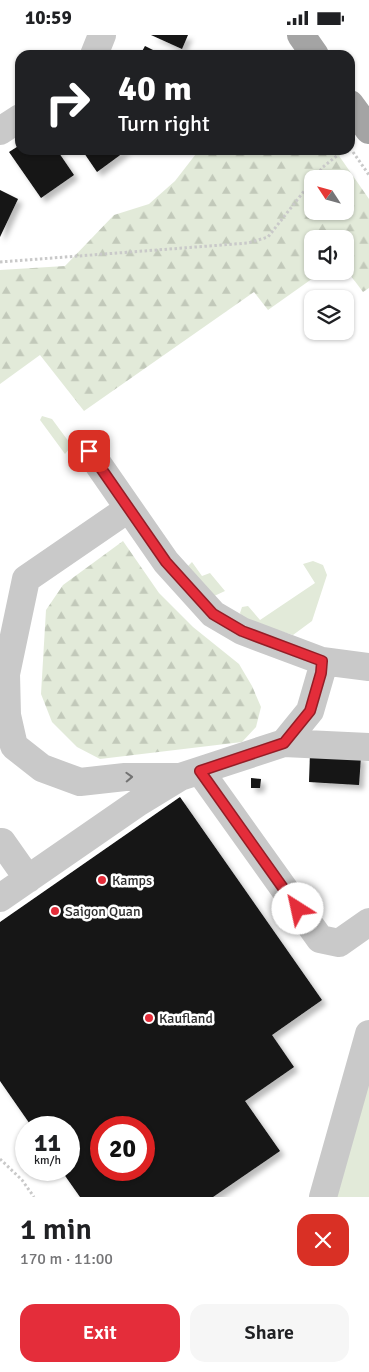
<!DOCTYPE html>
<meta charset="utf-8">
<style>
:root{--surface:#fff;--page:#f6f6f6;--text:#202124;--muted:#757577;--accent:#e42d3a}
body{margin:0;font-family:Signika,sans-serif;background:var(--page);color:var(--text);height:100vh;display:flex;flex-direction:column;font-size:19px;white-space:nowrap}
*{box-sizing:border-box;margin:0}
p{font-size:16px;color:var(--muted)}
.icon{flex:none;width:28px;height:28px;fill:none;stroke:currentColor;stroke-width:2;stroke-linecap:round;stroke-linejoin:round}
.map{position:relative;height:1162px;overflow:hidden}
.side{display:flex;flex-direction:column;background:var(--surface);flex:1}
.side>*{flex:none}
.guide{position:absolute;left:15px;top:15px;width:340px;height:105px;border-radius:15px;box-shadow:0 1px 4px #0004;background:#202124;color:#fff;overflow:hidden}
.needle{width:32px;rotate:306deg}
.controls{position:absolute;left:304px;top:135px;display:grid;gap:10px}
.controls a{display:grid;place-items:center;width:50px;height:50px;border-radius:10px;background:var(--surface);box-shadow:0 1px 4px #0004;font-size:25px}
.speed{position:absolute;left:15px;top:1081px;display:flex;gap:10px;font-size:25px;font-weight:700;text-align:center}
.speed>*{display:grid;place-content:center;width:65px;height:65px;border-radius:50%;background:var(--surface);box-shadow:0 1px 4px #0004;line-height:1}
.speed small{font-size:12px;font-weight:400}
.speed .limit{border:8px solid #d22;background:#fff;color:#111}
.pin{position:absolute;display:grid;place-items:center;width:42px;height:42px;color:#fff;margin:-21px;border-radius:10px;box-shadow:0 2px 8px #0006}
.me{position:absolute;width:55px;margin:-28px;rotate:325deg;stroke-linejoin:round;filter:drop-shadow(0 0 4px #0008)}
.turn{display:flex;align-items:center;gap:18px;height:105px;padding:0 20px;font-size:22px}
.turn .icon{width:65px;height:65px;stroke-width:2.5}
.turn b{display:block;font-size:35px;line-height:42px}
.round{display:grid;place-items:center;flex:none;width:52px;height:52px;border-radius:15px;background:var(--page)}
.overview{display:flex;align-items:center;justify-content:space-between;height:85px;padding:0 20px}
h1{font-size:30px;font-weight:600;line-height:38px}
.cta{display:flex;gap:10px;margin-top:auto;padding:10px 20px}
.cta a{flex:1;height:58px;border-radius:15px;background:var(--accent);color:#fff;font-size:20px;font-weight:600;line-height:58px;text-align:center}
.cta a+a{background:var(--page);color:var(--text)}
.status{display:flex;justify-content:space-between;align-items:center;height:35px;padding:0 25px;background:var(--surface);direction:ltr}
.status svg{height:14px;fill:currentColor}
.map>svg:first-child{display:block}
</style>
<div class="status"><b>10:59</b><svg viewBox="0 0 49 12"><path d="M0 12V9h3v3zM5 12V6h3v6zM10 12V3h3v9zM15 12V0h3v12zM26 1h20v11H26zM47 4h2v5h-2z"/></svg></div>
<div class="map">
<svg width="369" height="1162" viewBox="0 0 369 1162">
<defs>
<pattern id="forest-firs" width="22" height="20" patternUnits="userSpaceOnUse" patternTransform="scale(1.25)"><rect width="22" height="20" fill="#e2ead9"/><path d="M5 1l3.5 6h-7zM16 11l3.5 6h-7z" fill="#c2c9ba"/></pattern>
<filter id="shadow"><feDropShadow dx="4.5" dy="4.5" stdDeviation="2.5" flood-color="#0004"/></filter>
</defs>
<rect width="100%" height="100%" fill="#fff"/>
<path fill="#e2ead9" d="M 42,381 L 52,384 L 69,407 L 70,413 L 65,419 L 40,385 Z
M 313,526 L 323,530 L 327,540 L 312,586 L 293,600 L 242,584 L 240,578 L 242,572 L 248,571 L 260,585 L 315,548 L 303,529 Z
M 192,527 L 202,541 L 210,538 L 225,556 L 212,562 L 186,533 Z
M 369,1031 L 369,1162 L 332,1162 Z"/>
<path fill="url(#forest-firs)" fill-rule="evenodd" d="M 199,115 L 335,115 L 369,164 L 369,253 L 363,257 L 345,233 L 345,204 L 312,204 L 312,236 L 323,236 L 268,275 L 254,257 L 84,376 L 40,320 L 0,349 L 0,235 L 65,231 L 114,180 L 149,169 L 175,146 ZM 312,144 L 345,144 L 345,176 L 312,176 Z
M 123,506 L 159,558 L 193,592 L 239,629 L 252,651 L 261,672 L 256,692 L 242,707 L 100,724 L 77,712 L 52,687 L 41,659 L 46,575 L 63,550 Z"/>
<path fill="#131313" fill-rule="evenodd" filter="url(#shadow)" d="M 151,0 L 188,0 L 182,14 Z
M 145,11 L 163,20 L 140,20 Z
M 20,110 L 20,115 L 57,115 L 74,140 L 41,163 L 9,117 Z
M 82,115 L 127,115 L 97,137 Z
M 0,155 L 18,164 L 0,202 Z
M 310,718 L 361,721 L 359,750 L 309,747 Z
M 251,743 L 261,744 L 260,753 L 251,753 Z
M 180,762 L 322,965 L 272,1000 L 294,1032 L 245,1066 L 280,1116 L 213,1162 L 80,1162 L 61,1135 L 69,1135 L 69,1092 L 32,1092 L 0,1046 L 0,887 ZM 101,1092 L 144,1092 L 144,1135 L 101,1135 Z"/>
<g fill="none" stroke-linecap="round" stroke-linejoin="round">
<path stroke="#c9c9c9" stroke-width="3" stroke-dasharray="2.5 2.5" stroke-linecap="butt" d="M 353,117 L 369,140
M 314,144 L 323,132 L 344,115
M 0,227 L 248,208 L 268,202 L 312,146
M 0,1124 L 22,1145 L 34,1162"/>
<path stroke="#c9c9c9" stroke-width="28" d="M 94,20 L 102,0
M 0,96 L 20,83
M 89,416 L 166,527 L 213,579 L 242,596 L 322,626 L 369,632
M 128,474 L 26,544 L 6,639 L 7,680 L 14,711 L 42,733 L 80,747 L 125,742 L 180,742 L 284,708 L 310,676 L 321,638 L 322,626
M 284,708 L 369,712
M 200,736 L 320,904 L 339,908 L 369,887
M 2,807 L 28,844
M 0,863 L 139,767 L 180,742
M 323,1162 L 369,999"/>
<path stroke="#a4a4a4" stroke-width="28" d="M 301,0 L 315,20
M 350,69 L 369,95"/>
</g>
<defs><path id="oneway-chevron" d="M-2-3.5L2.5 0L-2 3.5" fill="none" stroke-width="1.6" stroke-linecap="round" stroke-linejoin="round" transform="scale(1.25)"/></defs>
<use stroke="#737373" href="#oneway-chevron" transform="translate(129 742) rotate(-2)"/>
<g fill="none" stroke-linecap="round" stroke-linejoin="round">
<g stroke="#941d26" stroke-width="12">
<path id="route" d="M 89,416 L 166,527 L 213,579 L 242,596 L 322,626 L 321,638 L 310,676 L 284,708 L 200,736 L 298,874"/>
</g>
<use href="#route" stroke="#e42d3a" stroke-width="9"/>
</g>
<g fill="#e42d3a" stroke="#fff" stroke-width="2">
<circle cx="102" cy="845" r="5"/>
<circle cx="55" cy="876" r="5"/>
<circle cx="149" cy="983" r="5"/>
</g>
<g text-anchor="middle" stroke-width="5" stroke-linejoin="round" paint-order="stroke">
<g font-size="14" fill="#2c2c2c" stroke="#fff" text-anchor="start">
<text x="112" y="850">Kamps</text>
<text x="65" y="881">Saigon Quan</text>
<text x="159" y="988">Kaufland</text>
</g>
</g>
</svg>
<div class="controls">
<a><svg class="needle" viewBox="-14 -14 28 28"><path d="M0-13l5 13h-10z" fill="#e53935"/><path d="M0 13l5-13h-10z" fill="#757577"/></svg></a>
<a><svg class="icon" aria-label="sound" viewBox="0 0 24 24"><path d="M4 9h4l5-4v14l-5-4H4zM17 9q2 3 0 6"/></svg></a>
<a><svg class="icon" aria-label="layers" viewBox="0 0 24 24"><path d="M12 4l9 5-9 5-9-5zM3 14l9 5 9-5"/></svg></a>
</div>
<div class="speed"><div>11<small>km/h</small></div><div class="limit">20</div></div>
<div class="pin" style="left:89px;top:416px;background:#d93025"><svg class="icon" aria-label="arrive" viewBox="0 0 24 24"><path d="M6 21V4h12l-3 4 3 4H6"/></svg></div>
<svg class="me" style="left:298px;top:874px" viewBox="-20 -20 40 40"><circle r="19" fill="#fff"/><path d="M0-13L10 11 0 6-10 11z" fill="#e42d3a"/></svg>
<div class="guide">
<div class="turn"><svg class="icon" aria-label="right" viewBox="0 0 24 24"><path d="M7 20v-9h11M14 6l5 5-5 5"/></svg><div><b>40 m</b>Turn right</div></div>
</div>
</div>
<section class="side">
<div class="overview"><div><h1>1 min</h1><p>170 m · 11:00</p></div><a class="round" style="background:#d93025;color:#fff"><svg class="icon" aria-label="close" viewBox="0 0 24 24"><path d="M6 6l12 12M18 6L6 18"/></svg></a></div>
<div class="cta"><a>Exit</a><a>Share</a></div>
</section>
